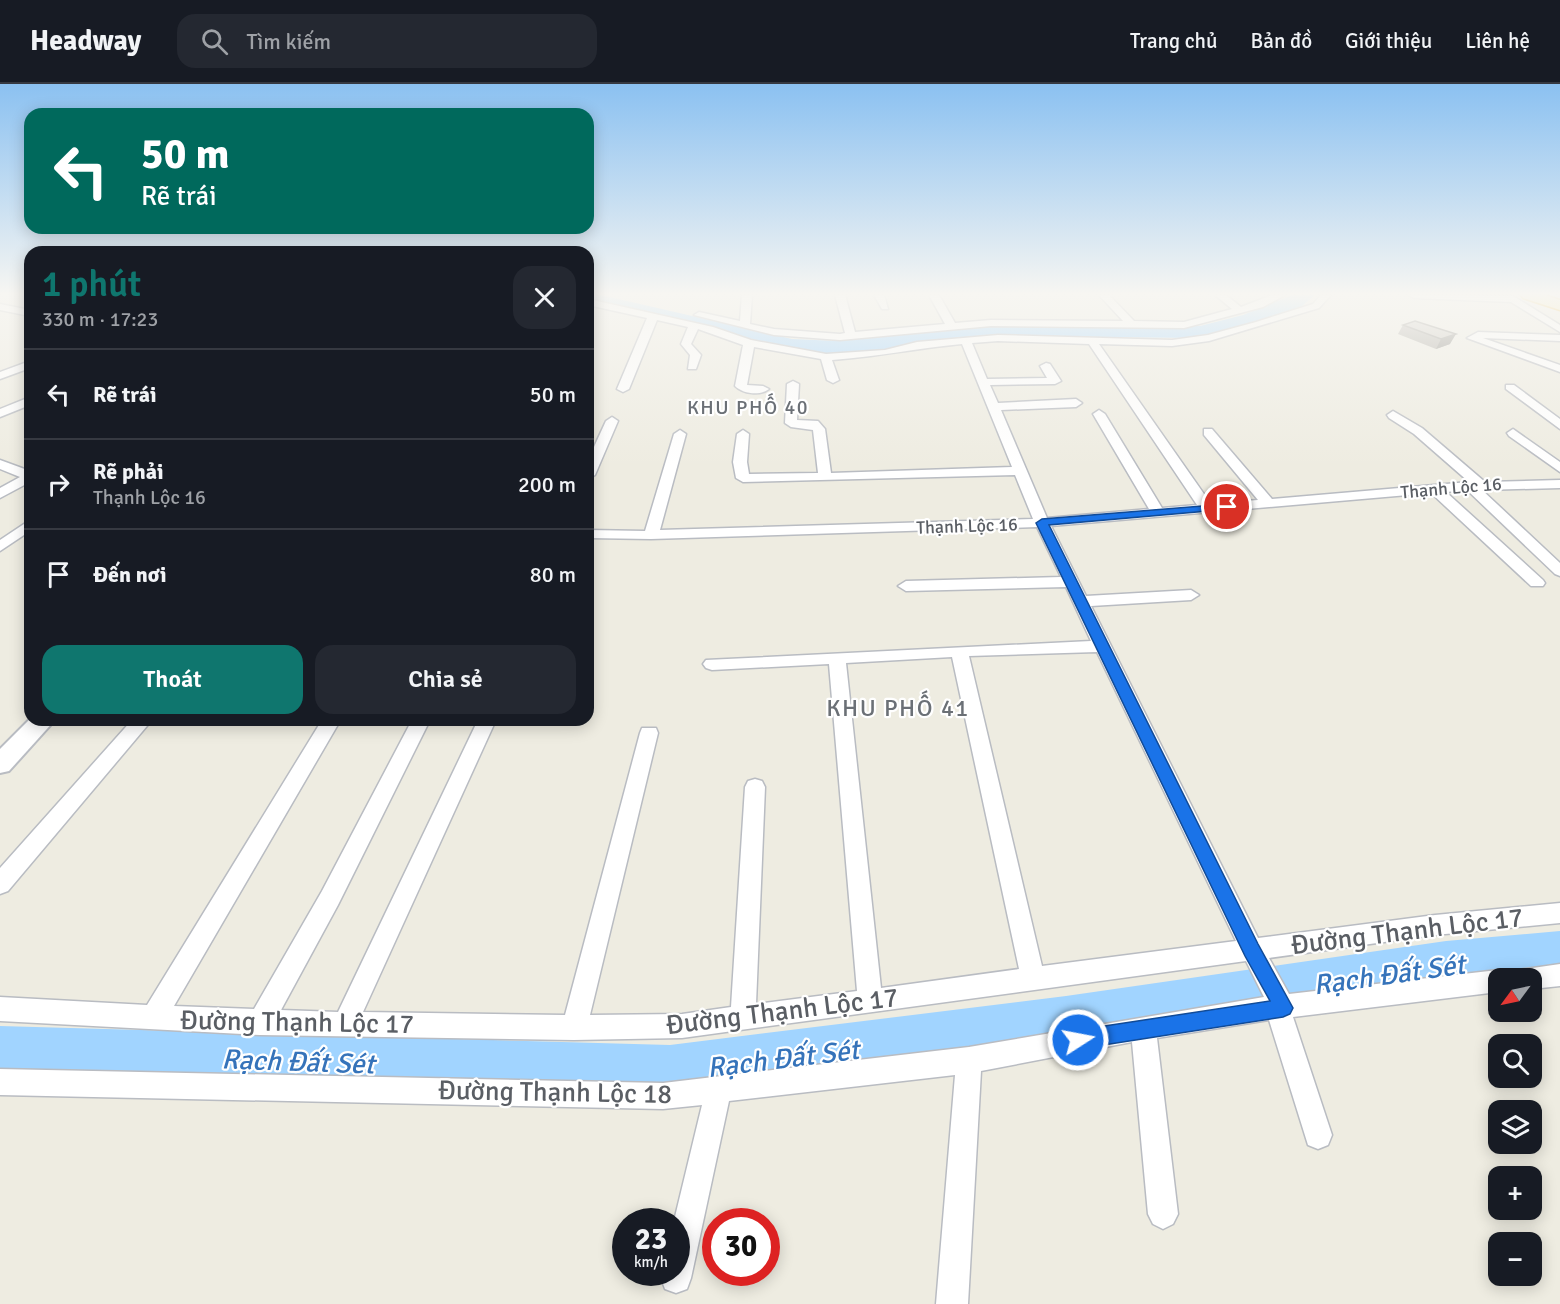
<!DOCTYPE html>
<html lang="vi">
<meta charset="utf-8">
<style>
:root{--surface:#171b24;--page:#242831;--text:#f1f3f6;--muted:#9ea1a6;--line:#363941;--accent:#0f766e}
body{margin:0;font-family:Signika,sans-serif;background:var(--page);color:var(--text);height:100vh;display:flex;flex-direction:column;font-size:22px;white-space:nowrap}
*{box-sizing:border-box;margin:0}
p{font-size:20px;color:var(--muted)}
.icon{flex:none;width:33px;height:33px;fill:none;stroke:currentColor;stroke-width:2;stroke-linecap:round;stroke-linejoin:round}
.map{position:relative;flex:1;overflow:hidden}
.side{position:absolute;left:24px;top:162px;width:570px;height:480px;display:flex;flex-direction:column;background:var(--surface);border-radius:18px;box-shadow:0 3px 15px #0003}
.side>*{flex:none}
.hud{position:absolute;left:24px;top:24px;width:570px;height:126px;border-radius:18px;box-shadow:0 3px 15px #0003;background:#00695c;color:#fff;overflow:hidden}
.needle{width:39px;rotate:237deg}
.fabs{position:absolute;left:1488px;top:884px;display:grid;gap:12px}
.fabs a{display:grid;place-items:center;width:54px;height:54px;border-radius:12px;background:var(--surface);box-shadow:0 3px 15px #0003;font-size:30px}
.speed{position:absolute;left:612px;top:1124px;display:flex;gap:12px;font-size:30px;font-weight:700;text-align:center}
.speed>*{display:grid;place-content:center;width:78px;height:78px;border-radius:50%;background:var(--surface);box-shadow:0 3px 15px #0003;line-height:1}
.speed small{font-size:15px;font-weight:400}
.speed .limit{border:9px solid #d22;background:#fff;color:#111}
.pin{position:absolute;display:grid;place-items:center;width:51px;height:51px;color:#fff;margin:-26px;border:3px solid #fff;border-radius:50%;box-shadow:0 2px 6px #0007}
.me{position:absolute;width:66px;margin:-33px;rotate:79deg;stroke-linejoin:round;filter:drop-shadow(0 0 4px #0008)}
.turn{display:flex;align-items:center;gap:21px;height:126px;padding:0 18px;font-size:27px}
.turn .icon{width:78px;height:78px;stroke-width:2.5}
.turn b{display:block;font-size:42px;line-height:51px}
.round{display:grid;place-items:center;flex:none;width:63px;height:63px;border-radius:18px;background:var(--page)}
.headline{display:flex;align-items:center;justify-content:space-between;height:102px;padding:0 18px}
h1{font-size:36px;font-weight:600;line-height:45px;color:var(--accent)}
.primary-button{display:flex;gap:12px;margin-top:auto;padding:12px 18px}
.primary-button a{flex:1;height:69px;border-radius:18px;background:var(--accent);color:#fff;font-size:24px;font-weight:600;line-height:69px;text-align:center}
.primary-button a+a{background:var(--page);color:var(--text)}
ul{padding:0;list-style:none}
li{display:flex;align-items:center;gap:18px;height:90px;padding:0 18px;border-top:2px solid var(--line)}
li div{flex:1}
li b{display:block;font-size:22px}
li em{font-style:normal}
header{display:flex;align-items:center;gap:36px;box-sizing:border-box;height:84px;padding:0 30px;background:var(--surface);border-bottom:2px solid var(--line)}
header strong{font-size:28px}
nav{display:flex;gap:33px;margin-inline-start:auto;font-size:21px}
.search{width:420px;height:54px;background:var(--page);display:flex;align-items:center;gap:15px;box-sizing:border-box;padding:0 21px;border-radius:18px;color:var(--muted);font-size:22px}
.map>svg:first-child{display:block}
</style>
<header>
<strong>Headway</strong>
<div class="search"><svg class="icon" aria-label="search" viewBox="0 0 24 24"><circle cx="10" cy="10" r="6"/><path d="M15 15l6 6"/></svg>Tìm kiếm</div>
<nav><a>Trang chủ</a><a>Bản đồ</a><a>Giới thiệu</a><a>Liên hệ</a></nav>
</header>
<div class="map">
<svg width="1560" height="1220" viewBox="0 0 1560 1220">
<rect width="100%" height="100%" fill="#eeece1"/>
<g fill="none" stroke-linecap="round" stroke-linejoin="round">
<path fill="#a1d4ff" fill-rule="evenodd" d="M 588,211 L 601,211 L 792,255 L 838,257 L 998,240 L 1200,242 L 1243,231 L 1292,211 L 1315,211 L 1302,222 L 1257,239 L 1200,254 L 998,252 L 838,271 L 792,269 L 588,220 Z
M 1560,847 L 1560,893 L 1498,894 L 1498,898 L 1446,903 L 1066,964 L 670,1015 L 0,996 L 0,942 L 670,961 L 1066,912 L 1446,857 Z"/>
<g stroke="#b9bcc2" stroke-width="3">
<path id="minor" d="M 742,211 L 752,211 L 750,240 L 774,245 L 840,250 L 845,249 L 835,211 L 845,211 L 855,248 L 945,240 L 929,211 L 939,211 L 955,239 L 991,236 L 1123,237 L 1099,211 L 1109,211 L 1134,237 L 1184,238 L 1232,225 L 1215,211 L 1226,211 L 1241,223 L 1272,211 L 1285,211 L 1263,223 L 1184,244 L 991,242 L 840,256 L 774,251 L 694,231 L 699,228 L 740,237 Z
M 874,211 L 884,211 L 888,225 L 882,225 Z
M 1321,211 L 1331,211 L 1319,224 L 1209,257 L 1172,262 L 1099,260 L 1211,420 L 1258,416 L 1204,351 L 1204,345 L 1212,345 L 1272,415 L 1469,398 L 1414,350 L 1389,334 L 1387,331 L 1393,327 L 1422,344 L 1485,398 L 1560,396 L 1560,404 L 1482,406 L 1560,479 L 1560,492 L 1555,490 L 1467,406 L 1446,408 L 1543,496 L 1545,499 L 1543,502 L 1531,502 L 1431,409 L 1051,442 L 1086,512 L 1191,506 L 1199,511 L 1191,516 L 1091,522 L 1258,854 L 1435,831 L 1560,819 L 1560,839 L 1435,851 L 1269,874 L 1289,910 L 1498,886 L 1507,889 L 1509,894 L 1498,894 L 1498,908 L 1293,933 L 1332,1051 L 1328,1061 L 1318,1065 L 1308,1061 L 1269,936 L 1157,954 L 1178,1130 L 1173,1140 L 1163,1145 L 1153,1140 L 1148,1130 L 1132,958 L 981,987 L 968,1220 L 936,1220 L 955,991 L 729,1017 L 691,1194 L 687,1205 L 676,1209 L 665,1205 L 661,1194 L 662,1188 L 676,1188 L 676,1137 L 674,1137 L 702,1021 L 663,1025 L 0,1011 L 0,985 L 663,999 L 969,963 L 1264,913 L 1246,877 L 682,954 L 574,956 L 260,951 L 0,937 L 0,913 L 147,921 L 322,636 L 340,637 L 174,922 L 254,925 L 322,807 L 412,636 L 430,636 L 338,821 L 281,926 L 338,928 L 478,636 L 496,636 L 363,928 L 565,931 L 640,649 L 642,644 L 656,644 L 658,649 L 590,931 L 682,930 L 731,923 L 745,703 L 748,697 L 755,695 L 762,697 L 765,703 L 756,920 L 857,907 L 829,580 L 712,586 L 706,584 L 703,580 L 706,576 L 1091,557 L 1066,503 L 906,507 L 898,502 L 906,497 L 1061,493 L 1037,443 L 651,455 L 588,454 L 588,446 L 645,447 L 674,350 L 680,346 L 686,350 L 660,446 L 1033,435 L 1015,391 L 743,398 L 736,394 L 733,378 L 737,350 L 743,346 L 749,350 L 747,378 L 749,390 L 818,389 L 813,346 L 791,343 L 785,339 L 787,300 L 793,297 L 799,300 L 797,336 L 818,337 L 825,345 L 831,389 L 1012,383 L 962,260 C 918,264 876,273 832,276 L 839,296 L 833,299 L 827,296 L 821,275 L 754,263 L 747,301 L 763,302 L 769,305 C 760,312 743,310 735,302 L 743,261 L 698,245 L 691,260 L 701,271 L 696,285 L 688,285 L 690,271 L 681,260 L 688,243 L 657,236 L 629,305 L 623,308 L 617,305 L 647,234 L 588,221 L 588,215 L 713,243 L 751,256 L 826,270 L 885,266 L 917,258 L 998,251 L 1172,256 L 1208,251 L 1256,238 L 1313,220 ZM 998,257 L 1089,260 L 1197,421 L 1162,424 L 1105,330 L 1099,326 L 1093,330 L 1149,425 L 1047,434 L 1001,326 L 1076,323 L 1082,319 L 1076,315 L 998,319 L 990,301 L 1055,300 L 1061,297 L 1050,280 L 1046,279 L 1040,282 L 1047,294 L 987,295 L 972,259 ZM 1097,568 L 1236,857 L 1042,882 L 969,572 ZM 952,573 L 1019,885 L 881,904 L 846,579 Z
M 1409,211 L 1513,212 L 1560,241 L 1560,248 L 1511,218 L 1414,214 Z
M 0,220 L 30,226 L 30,232 L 0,226 Z
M 1478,248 L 1560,251 L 1560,257 L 1483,254 L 1560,281 L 1560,288 L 1467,254 Z
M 30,277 L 30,284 L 0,295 L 0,288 Z
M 1506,301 L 1514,301 L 1560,335 L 1560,345 L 1506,305 Z
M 30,313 L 30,321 L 0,333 L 0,325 Z
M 612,333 L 618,337 L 595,391 L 588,395 L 588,376 L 606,337 Z
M 1513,345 L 1560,378 L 1560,388 L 1509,352 L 1507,349 Z
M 0,376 L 30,387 L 30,398 L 0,414 L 0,404 L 20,393 L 0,385 Z
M 30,436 L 30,447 L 0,467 L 0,456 Z
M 132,636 L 152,636 L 8,807 L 0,810 L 0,784 Z
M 1560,880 L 1560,902 L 1532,905 L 1532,894 L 1515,894 L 1518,886 Z"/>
</g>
<g stroke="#b9bcc2" stroke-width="4">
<path id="tertiary" d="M 30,635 L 55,636 L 9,687 L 0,689 L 0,665 Z"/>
</g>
<g stroke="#f0a900" stroke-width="3">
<path id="trunk" d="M 1521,211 L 1545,211 L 1560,216 L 1560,226 L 1523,214 Z"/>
</g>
<use href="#minor" fill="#fff" fill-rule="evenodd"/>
<use href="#tertiary" fill="#fff" fill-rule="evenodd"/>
<use href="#trunk" fill="#ffea97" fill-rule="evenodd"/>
</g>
<path fill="#adaaa3" d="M 1415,237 L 1450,260 L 1436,265 L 1398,250 L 1403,241 Z"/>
<path fill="#8d8b85" d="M 1456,250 L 1450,260 L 1436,265 L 1441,255 Z"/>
<path fill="#c9c6be" stroke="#8d8b85" stroke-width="1.5" d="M 1415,237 L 1456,250 L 1441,255 L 1403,241 Z"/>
<linearGradient id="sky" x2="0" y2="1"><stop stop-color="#8bc1f1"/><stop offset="0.55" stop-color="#f7f6f2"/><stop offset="1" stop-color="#f7f6f2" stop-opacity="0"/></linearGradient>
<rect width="1560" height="382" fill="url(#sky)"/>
<path fill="#1a73e8" stroke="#114b97" stroke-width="1.5" d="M 1227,420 L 1232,423 L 1231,425 L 1049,441 L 1258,860 L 1293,924 L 1290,930 L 1283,933 L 1078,965 L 1071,962 L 1068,956 L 1071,949 L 1078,946 L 1270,917 L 1245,872 L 1036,439 L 1042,435 Z"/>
<g text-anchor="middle" stroke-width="4.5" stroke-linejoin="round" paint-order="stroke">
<g font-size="18" fill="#5a5e64" stroke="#fff">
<text transform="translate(1451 404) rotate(-5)" y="6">Thạnh Lộc 16</text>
<text transform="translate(967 442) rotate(-2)" y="6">Thạnh Lộc 16</text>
</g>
<g font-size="20" letter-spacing="1.5" fill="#6b7076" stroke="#fff">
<text x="748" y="330">KHU PHỐ 40</text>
</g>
<g font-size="24" letter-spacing="1.5" fill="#6b7076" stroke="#fff">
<text x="898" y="632">KHU PHỐ 41</text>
</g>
<g font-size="27" fill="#5a5e64" stroke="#fff">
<text transform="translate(1407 847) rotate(-7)" y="9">Đường Thạnh Lộc 17</text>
<text transform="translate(782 927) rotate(-7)" y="9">Đường Thạnh Lộc 17</text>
<text transform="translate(297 938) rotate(1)" y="9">Đường Thạnh Lộc 17</text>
<text transform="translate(555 1008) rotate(1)" y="9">Đường Thạnh Lộc 18</text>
</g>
<g font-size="28" font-style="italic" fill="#3573ba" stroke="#fff">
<text transform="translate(1389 890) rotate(-8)" y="10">Rạch Đất Sét</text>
<text transform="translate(783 974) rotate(-7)" y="10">Rạch Đất Sét</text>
<text transform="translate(298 977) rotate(2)" y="10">Rạch Đất Sét</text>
</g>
</g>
</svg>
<div class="fabs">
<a><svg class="needle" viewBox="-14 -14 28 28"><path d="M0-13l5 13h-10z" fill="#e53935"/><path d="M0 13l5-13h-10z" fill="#9ea1a6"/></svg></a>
<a><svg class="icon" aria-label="search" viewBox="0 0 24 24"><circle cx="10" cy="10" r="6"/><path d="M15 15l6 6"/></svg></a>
<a><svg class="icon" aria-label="layers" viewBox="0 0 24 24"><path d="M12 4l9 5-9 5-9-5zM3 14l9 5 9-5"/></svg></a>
<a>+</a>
<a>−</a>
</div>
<div class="speed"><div>23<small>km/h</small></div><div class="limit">30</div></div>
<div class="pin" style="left:1227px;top:423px;background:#d93025"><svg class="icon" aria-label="arrive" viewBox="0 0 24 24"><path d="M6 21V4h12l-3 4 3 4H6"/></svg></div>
<svg class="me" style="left:1078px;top:956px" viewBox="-20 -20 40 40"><circle r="17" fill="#1a73e8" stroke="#fff" stroke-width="3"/><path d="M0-11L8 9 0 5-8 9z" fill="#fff"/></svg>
<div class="hud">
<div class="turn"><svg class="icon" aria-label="left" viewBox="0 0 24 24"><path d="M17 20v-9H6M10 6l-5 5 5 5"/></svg><div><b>50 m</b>Rẽ trái</div></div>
</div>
<section class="side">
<div class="headline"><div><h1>1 phút</h1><p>330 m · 17:23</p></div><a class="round"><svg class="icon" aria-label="close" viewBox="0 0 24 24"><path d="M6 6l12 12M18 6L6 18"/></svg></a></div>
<ul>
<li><svg class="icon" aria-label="left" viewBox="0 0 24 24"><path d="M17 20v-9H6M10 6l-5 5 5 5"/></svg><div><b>Rẽ trái</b></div><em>50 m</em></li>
<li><svg class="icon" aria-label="right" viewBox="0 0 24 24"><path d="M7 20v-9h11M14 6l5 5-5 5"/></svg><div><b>Rẽ phải</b><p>Thạnh Lộc 16</p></div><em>200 m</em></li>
<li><svg class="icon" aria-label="arrive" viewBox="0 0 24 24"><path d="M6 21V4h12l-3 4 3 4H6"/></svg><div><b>Đến nơi</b></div><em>80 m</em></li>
</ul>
<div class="primary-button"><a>Thoát</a><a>Chia sẻ</a></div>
</section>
</div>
